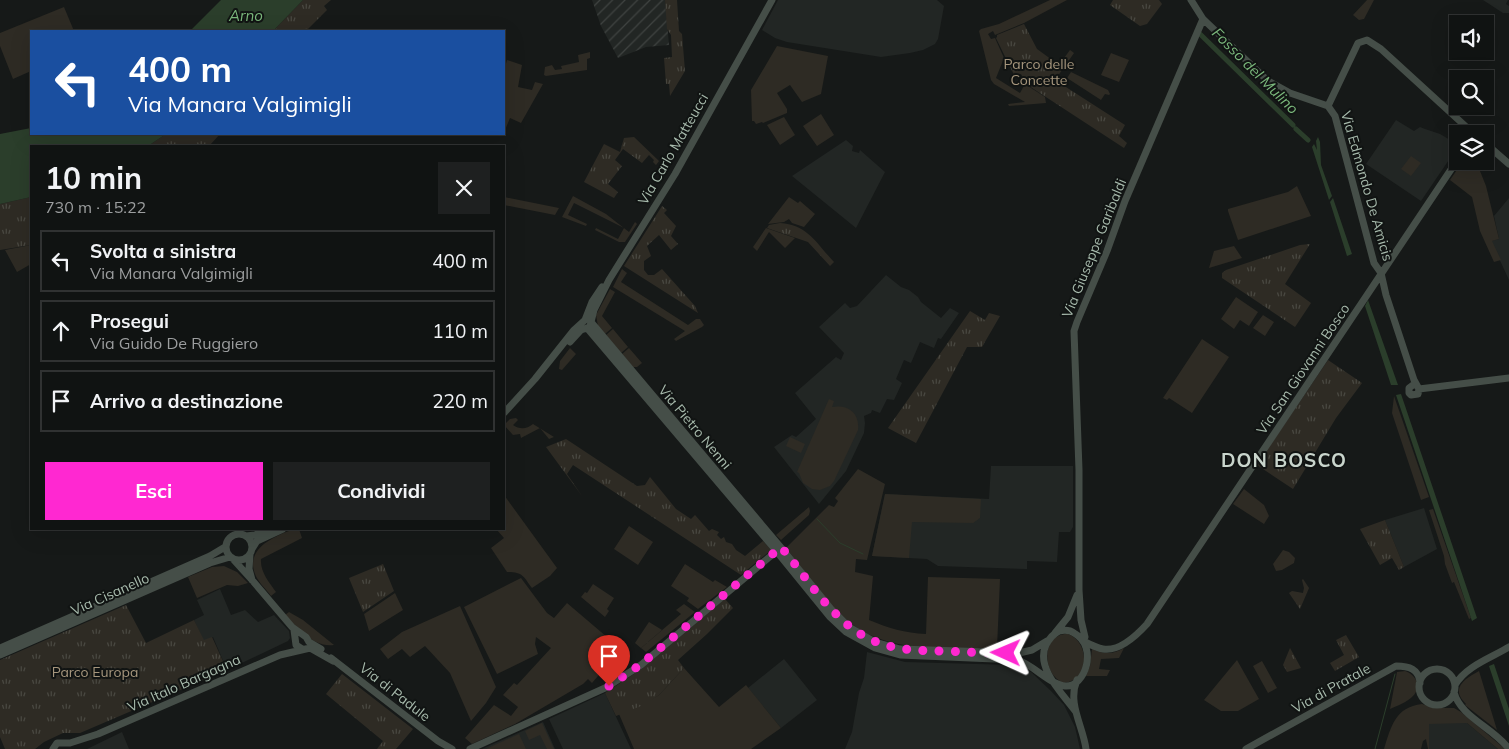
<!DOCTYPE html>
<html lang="it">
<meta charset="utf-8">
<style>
:root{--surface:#101312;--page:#1e2020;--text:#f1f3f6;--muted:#9c9e9f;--line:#303232;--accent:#ff28d1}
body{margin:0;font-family:Mulish,sans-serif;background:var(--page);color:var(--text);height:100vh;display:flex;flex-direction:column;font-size:19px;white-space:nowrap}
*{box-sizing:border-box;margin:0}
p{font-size:16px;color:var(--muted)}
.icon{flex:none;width:28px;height:28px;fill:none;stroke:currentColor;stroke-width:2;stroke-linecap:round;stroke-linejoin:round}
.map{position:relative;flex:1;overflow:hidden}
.panel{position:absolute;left:30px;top:145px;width:475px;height:385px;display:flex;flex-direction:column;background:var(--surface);border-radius:0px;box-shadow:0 5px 20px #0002,0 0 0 1px var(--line)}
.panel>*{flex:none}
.hud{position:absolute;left:30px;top:30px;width:475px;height:105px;border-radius:0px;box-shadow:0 5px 20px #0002,0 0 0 1px var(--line);background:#1a4fa0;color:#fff;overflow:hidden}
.buttons{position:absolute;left:1449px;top:15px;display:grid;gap:10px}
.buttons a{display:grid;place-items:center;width:45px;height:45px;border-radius:0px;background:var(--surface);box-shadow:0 5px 20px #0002,0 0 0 1px var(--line);font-size:25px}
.pin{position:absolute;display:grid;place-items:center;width:42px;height:42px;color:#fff;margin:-51px -21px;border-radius:50% 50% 50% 0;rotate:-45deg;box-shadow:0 0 5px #0007}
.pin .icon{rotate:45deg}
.me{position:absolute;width:55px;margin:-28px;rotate:271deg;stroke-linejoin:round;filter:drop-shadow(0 0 4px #0008)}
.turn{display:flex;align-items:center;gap:18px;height:105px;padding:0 15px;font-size:22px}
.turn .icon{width:65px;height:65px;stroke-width:2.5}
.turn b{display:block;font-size:35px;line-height:42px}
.round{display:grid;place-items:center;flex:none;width:52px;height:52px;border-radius:0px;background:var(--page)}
.headline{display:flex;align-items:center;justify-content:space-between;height:85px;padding:0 15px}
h1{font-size:30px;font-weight:700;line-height:38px}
.primary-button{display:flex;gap:10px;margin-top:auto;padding:10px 15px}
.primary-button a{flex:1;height:58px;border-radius:0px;background:var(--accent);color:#fff;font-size:20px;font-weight:700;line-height:58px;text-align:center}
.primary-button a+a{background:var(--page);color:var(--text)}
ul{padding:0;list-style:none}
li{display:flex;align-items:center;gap:15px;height:62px;margin:0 10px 8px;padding:0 5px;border:2px solid var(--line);border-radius:0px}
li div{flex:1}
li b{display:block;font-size:19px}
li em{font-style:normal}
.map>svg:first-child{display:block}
</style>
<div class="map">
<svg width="1509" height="749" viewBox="0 0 1509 749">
<defs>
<pattern id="industrial-furrows" width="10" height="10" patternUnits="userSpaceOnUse" patternTransform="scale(1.25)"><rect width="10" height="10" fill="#222624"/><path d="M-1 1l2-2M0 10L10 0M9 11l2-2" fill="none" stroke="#3f4341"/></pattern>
<pattern id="park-tufts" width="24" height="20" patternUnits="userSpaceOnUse" patternTransform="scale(1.25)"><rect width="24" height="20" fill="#2e2b24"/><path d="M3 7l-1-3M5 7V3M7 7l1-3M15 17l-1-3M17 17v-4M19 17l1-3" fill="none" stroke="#494841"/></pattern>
</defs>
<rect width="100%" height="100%" fill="#161918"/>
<path fill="#222624" d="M 778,0 L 937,0 L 944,6 L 938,39 L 935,44 L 923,50 L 910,53 L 881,57 L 787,42 L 775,38 L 762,30 Z
M 1483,0 L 1508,0 L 1506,4 L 1509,6 L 1509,13 L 1503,13 Z
M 1396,120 L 1414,131 L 1420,127 L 1425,129 L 1440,134 L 1457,144 L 1457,148 L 1421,201 L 1366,164 Z
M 846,140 L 853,146 L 852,151 L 859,153 L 860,150 L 885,172 L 856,228 L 792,176 Z
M 1509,198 L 1509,280 L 1491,241 L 1499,239 L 1494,216 Z
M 886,275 L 901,287 L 909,290 L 918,297 L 921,302 L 941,318 L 950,308 L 959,313 L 941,339 L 938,338 L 934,348 L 920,342 L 911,363 L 904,360 L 896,379 L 902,383 L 894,400 L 887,399 L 880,413 L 872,410 L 871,413 L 864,416 L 865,423 L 864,433 L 846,471 L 819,504 L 774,447 L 792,435 L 796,437 L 816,419 L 795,393 L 836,357 L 841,360 L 844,353 L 819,327 L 845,303 L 850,308 L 857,306 Z
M 991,466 L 1073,466 L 1073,527 L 1070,532 L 1059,532 L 1057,562 L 1027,561 L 1027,569 L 938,566 L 927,559 L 872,556 L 885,494 L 989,499 Z
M 1424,508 L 1437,549 L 1404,567 L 1385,520 Z
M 220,589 L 231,615 L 245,610 L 258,622 L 274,615 L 289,631 L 290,638 L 288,641 L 227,670 L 213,637 L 204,641 L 194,620 L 204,615 L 197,600 Z
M 867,652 L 905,662 L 1013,665 L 1023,667 L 1031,672 L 1051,691 L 1064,705 L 1075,727 L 1080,749 L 845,749 L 852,732 L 859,693 L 864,678 Z
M 784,659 L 817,700 L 781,728 L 748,688 Z
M 605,693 L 631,749 L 563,749 L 549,719 Z
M 543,722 L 555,749 L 482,749 Z
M 1429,723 L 1467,723 L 1498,749 L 1429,749 Z
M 122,732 L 129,749 L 87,749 Z"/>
<path fill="url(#industrial-furrows)" d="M 592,0 L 665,0 L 669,45 L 646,47 L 618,58 L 601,26 Z"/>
<path fill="#2e2b24" d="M 1050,0 L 1067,0 L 1024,23 L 995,35 L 993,31 L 988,34 L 991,39 L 995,38 L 1004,58 L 996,78 L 1020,93 L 1025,84 L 1045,97 L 1046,103 L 1009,106 L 1008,104 L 1025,102 L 994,84 L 991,80 L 979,31 L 981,29 L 999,24 Z
M 1367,0 L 1374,0 L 1364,19 L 1359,20 L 1353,15 Z
M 64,7 L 74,31 L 31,31 L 31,71 L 13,79 L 0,46 L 0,33 Z
M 777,46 L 828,56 L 821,94 L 802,102 L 790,85 L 777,93 L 787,109 L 787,113 L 763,123 L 762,122 L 756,124 L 754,121 L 752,121 L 751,90 Z
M 590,52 L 590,58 L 587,59 L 587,70 L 546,76 L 544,75 L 545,67 L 552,65 L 555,70 L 562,69 L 561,66 L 579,62 L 578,55 Z
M 1111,53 L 1129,60 L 1119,82 L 1101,75 Z
M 507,60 L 522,65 L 518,87 L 532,90 L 535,82 L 543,84 L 521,123 L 510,118 L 505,130 L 504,71 Z
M 1071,72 L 1108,90 L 1110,94 L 1109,95 L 1105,94 L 1101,100 L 1067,78 Z
M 821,114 L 834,135 L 817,146 L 803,126 Z
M 784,117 L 795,135 L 780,145 L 767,125 Z
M 1411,156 L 1421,163 L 1411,176 L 1401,169 Z
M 1463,161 L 1476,161 L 1486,186 L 1499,239 L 1492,241 L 1501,260 L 1494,262 L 1480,231 L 1472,197 L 1450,180 Z
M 1297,186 L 1311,216 L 1238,240 L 1228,211 L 1228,209 L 1288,192 Z
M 573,196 L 606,214 L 629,232 L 635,222 L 637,224 L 625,242 L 619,242 L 595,230 L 596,228 L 618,239 L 624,228 L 574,203 L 568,215 L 587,224 L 586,226 L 562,217 Z
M 504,197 L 559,208 L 555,215 L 504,205 Z
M 789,197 L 798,203 L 800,201 L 815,214 L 804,227 L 792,223 L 789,219 L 784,222 L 768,224 Z
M 766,228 L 795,238 L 785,248 L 769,232 L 757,251 L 753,247 Z
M 31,245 L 31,264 L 17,272 L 5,250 Z
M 1234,246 L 1242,258 L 1209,268 L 1214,251 Z
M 622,269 L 627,273 L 621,282 L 688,325 L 696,319 L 700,319 L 704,325 L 702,327 L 676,341 L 674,339 L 685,331 L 613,287 Z
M 610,289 L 615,292 L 602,316 L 612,328 L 605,334 L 598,326 L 596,315 Z
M 1236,297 L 1258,312 L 1249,326 L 1240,320 L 1234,329 L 1221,319 Z
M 1263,315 L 1274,322 L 1265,336 L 1253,328 Z
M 613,329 L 628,347 L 621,353 L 606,335 Z
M 1202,339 L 1229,357 L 1192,413 L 1169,398 L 1167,400 L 1163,398 Z
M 570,348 L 576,354 L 562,370 L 559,369 L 560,361 Z
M 629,348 L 642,363 L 637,367 L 633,367 L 622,354 Z
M 1394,396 L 1429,497 L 1421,500 L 1392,413 Z
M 829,399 L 834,401 L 832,407 C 848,404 860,413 858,430 L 834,481 L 830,486 L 820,490 L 812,489 L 803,483 L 799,473 L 797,472 Z
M 516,418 L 518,420 L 513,425 C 520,430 527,429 533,424 L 554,437 L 549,439 L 540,428 L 521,438 L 520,434 L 513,435 L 504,425 L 510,419 Z
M 790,437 L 805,444 L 801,453 L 786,446 Z
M 858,469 L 885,484 L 867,560 L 856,559 L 855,572 L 873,576 L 869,620 C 888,628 905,633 926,634 L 928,577 L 1000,579 L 997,648 C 948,647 888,655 848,621 C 824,601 806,572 786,548 L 829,505 L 834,507 L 838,501 L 835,498 Z
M 1244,489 L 1264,505 L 1269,516 L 1264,524 L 1233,504 Z
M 885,494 L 981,499 L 980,518 L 973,523 L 912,522 L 909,558 L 872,556 Z
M 504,495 L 557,568 L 550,576 L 532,588 C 523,576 523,572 507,572 L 491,548 L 504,538 L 496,529 L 504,529 Z
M 809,507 L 810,511 L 809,515 L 781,540 L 776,535 Z
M 1433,509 L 1471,618 L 1469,619 L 1454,582 L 1452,583 L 1445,564 L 1444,556 L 1429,510 Z
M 629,526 L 653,542 L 638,565 L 614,549 Z
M 294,529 L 299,529 L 302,538 L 261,559 C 260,572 269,582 276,592 L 271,596 C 266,589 258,582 255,574 C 245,548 275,536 294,529 Z
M 1283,550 L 1289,552 L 1295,558 L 1294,563 L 1282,570 L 1276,571 L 1273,564 Z
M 685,564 L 713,582 L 715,580 L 727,587 L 698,609 L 687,601 L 689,598 L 671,586 Z
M 224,566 L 237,572 L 248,583 L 238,586 L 227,585 L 197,598 L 188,577 L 212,567 Z
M 521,578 L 547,613 L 554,618 L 567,603 L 621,649 L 592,683 L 588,679 L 583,684 L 515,724 L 472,744 L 465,738 L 494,705 L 511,716 L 518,707 L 503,695 L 514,683 L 517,685 L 551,648 L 536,637 L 535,644 L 538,654 L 497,674 L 464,607 Z
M 593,584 L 614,598 L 607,609 L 609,611 L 605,617 L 581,597 L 585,592 L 587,593 Z
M 395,593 L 403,610 L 369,631 L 364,614 Z
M 684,604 L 695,612 L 646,652 L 641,648 L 681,614 L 676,610 Z
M 460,606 L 496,687 L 486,703 L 471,721 L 450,673 L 425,646 L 410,657 L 402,649 L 388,659 L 380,649 L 402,632 Z
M 289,612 L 303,620 L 334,645 C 314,648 297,628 285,615 Z
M 1068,634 C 1091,643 1089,681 1064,683 C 1041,675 1041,633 1068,634 Z
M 1124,648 L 1119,658 L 1101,659 L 1099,669 L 1110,670 L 1107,676 L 1086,676 L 1090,666 L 1092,649 C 1103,654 1113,655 1124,648 Z
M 1237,660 L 1259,699 L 1238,711 L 1221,711 L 1204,700 Z
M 1262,661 L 1277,688 L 1268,693 L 1253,666 Z
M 684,668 L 719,707 L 746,685 L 781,728 L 751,749 L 634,749 L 619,714 L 644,704 L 659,695 Z
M 1405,671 C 1417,675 1422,688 1412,697 C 1407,702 1397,706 1390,709 L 1397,672 Z
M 1479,671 L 1497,730 L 1465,705 L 1466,704 C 1449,688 1466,678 1479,671 Z
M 1422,704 L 1434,708 L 1454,708 L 1461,712 L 1505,749 L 1498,749 L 1467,723 L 1429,724 L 1429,749 L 1428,749 L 1426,739 L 1423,741 L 1421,749 L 1384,749 C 1391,727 1395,707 1422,704 Z
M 542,723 L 554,749 L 547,749 L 540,735 L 529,740 L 525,731 Z
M 519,734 L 526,749 L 486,749 Z"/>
<path fill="url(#park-tufts)" d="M 303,0 L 331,0 L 324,6 L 327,10 L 306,31 L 273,31 Z
M 665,0 L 677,0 L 679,31 L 682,34 L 685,71 L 670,96 L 669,84 L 666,84 L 664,58 L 672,57 L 671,35 L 667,29 Z
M 1113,0 L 1159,0 L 1162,4 L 1147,24 L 1140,26 L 1110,5 Z
M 1024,24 L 1037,49 L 1059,65 L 1070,50 L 1074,53 L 1055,80 L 1125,125 L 1119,136 L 1127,143 L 1124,148 L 1026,84 L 1021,74 L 1015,77 L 996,38 L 997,37 L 997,35 Z
M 166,134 L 220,134 L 209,146 L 148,146 Z
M 634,137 L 659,161 L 656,165 L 653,162 L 654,160 L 649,155 L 642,163 L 623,149 L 615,160 L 622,166 L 608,184 L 618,192 L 614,198 L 584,182 L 604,144 L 620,152 L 624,138 Z
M 31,197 L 31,245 L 0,250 L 0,204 Z
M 662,206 L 667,210 L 664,213 L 676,226 L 671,236 L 678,244 L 671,250 L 659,235 L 647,246 L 651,256 L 644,261 L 644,270 L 648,275 L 654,275 L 662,269 L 695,306 L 698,313 L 624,266 Z
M 780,223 C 808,225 816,243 834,262 L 830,266 L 808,242 L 767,228 L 769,225 Z
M 1310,244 L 1285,284 L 1311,303 L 1295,327 L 1222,278 L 1222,273 L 1226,270 L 1300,245 Z
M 970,311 L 985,320 L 989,313 L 1000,316 L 982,347 L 967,347 L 916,443 L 888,428 Z
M 1328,360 L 1362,383 L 1336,418 L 1293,489 L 1257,465 Z
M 566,439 L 637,486 L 645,485 L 650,477 L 676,509 L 691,519 L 695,515 L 709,531 L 712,529 L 719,532 L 717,535 L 721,539 L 724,537 L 726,542 L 732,544 L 736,550 L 745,556 L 763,541 L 771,550 L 741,575 L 573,465 L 567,474 L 582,496 L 546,447 Z
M 1385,520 L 1404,567 L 1399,570 L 1392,558 L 1380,565 L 1360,529 Z
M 383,564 L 394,591 L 363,612 L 349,578 Z
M 1303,579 L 1309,588 L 1300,609 L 1289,593 L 1292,591 L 1303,593 L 1304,588 L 1302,580 Z
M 725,599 L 733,608 L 707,634 L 678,660 L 684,668 L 659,695 L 646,704 L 616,716 L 605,693 L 643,668 Z
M 126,605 L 146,643 L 194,620 L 204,640 L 212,637 L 227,670 L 80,733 L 63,733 L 44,742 L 35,749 L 5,749 L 0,737 L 0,660 Z
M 649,622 L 662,630 L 641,648 L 635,643 Z
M 1346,635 L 1359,657 L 1335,671 L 1330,663 L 1344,655 L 1336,640 Z
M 1290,648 L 1301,668 L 1287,672 L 1283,665 Z
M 342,674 L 413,729 L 396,749 L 377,749 L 383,741 L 326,694 Z"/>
<path fill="#2b3e2b" d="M 221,0 L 303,0 L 273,31 L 190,31 Z
M 31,128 L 31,134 L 166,134 L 148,146 L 31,146 L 31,197 L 0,204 L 0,134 Z
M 1318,137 L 1320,142 L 1321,165 L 1332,196 L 1329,200 L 1312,147 L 1314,144 L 1317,150 L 1316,141 Z
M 1333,198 L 1352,254 L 1347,256 L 1330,202 Z
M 1368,300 L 1398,385 L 1391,385 L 1365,306 Z
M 1401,394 L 1477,618 L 1472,621 L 1396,395 Z
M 1494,664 L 1509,709 L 1509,726 L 1489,666 Z"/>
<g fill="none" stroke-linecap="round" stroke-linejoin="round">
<path stroke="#2b3e2b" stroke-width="1" d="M 817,519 L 840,543 L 863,554
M 1375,749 L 1395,674"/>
<path stroke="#2b3e2b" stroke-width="5" d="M 1200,34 L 1293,125
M 1296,129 L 1308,140"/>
<path stroke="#454e48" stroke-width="7" d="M 1191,0 L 1203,19 L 1268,81 L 1290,93 L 1328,106
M 1328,106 L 1358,43 L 1367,40 L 1381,49 L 1474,134
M 1328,106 L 1335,116 L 1374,263 L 1381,273
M 1485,143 L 1509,164
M 1381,273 L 1386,295 L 1414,380 L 1419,389 L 1418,394 L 1411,395 L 1409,393 L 1409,388 L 1413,385 L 1416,385
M 591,322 L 783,550 L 831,609 L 849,627 L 875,642 L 900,649 L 1019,653 L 1032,650 L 1047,641
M 590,326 L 594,310 L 609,280 L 675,174 L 772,0
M 587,328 L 773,547 L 830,617 L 846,632 L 875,648 L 900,655 L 1018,660 C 1033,665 1051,685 1065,686 C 1085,688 1099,647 1074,633 C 1070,630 1064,630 1059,631 C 1053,634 1049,639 1046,645 C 1035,668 1063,694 1076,712
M 570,342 L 581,330 L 587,328
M 1419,389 L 1509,378
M 504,413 L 535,379 L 574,330 L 585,320 L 592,302 L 602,287
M226 547a13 13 0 1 1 26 0a13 13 0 1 1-26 0Z
M 246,536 L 255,535 L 269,529
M 252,549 L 257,541 L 283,529
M 250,554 L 249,569 L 252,580
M 232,558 L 252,580 L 292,627 L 306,637 L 309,642
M 294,630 L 296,645 L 302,649
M 1055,633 L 1068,617 L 1077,595
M 1083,641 L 1085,637 L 1081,620 L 1079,590 L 1079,470 L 1074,331 L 1077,322 L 1107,251 L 1125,201 L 1203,19
M 309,642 L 321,649
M 1085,642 C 1091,645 1097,648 1103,649 C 1120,652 1137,635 1147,624 L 1458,159
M 0,648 L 210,556 L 225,547
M 0,655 L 210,563 L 230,557
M 331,658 L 438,741 L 452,749
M1419 687a18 18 0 1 1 36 0a18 18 0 1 1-36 0Z
M 1077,680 C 1067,703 1083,726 1086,749
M 1455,685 C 1466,666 1491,658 1509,647
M 1454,692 C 1460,717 1494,728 1509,749
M 53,749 L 57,743 L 70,743 L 98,734 L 280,655 L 310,648 L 333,661
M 470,749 L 605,688 L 641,665 L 779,549
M 1246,749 L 1396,666 C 1409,666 1419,669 1420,683"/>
</g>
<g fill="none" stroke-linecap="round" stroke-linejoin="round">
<path stroke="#ff28d1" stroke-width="9" stroke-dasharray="0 16.2" d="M 609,686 L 640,665 L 781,547 C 800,569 816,595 837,615 C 869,648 902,651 945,651 C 966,652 986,653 1006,653"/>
</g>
<g text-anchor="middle" stroke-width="4" stroke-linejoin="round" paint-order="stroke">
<g font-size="14" fill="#a6967d" stroke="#111413">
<text x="1039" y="69">Parco delle<tspan x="1039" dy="16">Concette</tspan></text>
<text x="95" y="677">Parco Europa</text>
</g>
<g font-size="14" fill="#a7baac" stroke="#111413">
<text transform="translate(673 149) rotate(-60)" y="5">Via Carlo Matteucci</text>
<text transform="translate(1367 186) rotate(74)" y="5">Via Edmondo De Amicis</text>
<text transform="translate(1094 248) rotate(-68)" y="5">Via Giuseppe Garibaldi</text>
<text transform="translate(1303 369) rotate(-56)" y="5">Via San Giovanni Bosco</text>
<text transform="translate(695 427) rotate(50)" y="5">Via Pietro Nenni</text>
<text transform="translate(110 594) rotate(-24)" y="5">Via Cisanello</text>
<text transform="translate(184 683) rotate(-24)" y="5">Via Italo Bargagna</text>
<text transform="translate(1331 688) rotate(-29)" y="5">Via di Pratale</text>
<text transform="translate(395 692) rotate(38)" y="5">Via di Padule</text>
</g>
<g font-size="15" font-style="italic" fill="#7bb87c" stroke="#111413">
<text x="246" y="21">Arno</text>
<text transform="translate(1255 71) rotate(45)" y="5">Fosso del Mulino</text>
</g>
<g font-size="19" font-weight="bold" letter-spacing="1" fill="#c9d5cc" stroke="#111413">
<text x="1284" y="467">DON BOSCO</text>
</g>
</g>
</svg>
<div class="buttons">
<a><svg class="icon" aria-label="sound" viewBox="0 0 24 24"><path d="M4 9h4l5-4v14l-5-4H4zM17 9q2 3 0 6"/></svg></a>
<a><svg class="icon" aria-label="search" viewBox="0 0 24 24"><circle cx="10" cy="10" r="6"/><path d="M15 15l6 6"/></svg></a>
<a><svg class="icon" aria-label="layers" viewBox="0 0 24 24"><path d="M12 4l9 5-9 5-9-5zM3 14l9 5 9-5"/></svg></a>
</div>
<div class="pin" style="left:609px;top:686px;background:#d93025"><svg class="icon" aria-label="arrive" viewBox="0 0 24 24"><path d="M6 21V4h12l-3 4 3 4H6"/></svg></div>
<svg class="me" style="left:1006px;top:653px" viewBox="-20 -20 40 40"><path d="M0-17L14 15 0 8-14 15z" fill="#ff28d1" stroke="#fff" stroke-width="4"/></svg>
<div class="hud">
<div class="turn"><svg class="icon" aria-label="left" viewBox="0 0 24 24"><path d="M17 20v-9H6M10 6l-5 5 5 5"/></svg><div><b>400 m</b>Via Manara Valgimigli</div></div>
</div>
<section class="panel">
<div class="headline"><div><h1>10 min</h1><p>730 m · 15:22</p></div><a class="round"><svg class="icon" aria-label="close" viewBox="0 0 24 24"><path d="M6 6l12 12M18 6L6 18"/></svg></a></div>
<ul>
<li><svg class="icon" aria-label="left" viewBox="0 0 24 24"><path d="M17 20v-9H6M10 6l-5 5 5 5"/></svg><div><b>Svolta a sinistra</b><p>Via Manara Valgimigli</p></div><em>400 m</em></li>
<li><svg class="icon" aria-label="ahead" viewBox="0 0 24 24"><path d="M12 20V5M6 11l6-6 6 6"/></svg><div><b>Prosegui</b><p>Via Guido De Ruggiero</p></div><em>110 m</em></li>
<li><svg class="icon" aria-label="arrive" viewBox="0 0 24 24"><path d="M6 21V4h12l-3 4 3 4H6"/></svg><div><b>Arrivo a destinazione</b></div><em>220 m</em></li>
</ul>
<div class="primary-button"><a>Esci</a><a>Condividi</a></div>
</section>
</div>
